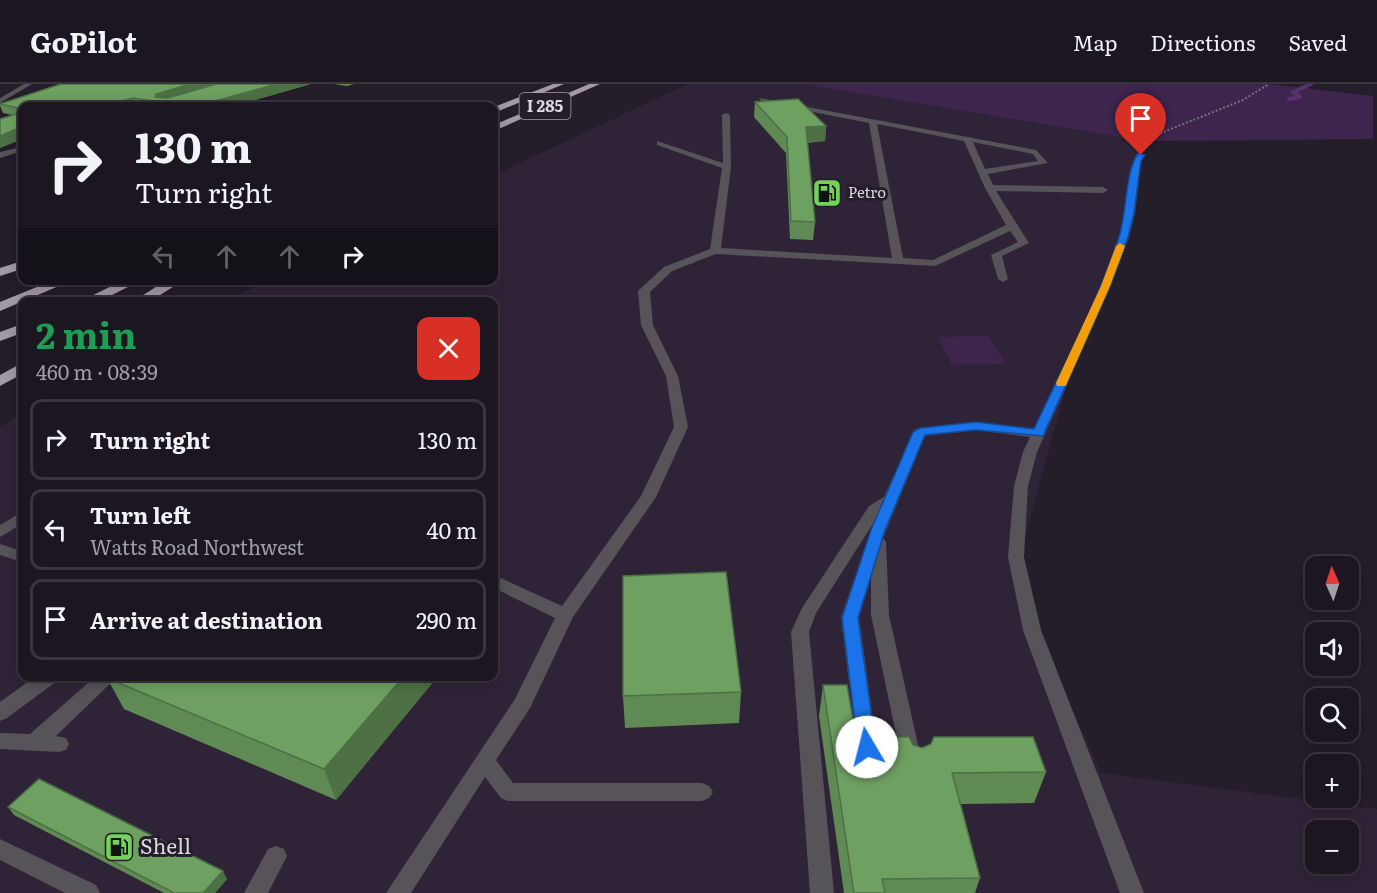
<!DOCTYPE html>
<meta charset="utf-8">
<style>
:root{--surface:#1b1620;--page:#241f29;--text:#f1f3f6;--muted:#a09fa5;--line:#39353e}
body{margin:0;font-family:Literata,serif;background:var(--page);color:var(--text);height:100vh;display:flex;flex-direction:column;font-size:22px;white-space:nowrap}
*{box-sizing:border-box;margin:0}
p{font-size:20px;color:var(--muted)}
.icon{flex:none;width:33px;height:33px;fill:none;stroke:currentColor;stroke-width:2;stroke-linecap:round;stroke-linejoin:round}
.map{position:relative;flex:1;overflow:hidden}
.details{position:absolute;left:18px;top:213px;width:480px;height:384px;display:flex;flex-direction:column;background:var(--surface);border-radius:12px;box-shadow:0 3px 15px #0003,0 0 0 2px var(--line)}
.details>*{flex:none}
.hud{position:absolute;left:18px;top:18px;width:480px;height:183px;border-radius:12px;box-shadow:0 3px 15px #0003,0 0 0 2px var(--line);background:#1b1620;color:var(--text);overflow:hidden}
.needle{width:39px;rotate:357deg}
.fabs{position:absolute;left:1305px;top:472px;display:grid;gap:12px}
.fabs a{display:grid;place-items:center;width:54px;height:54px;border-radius:12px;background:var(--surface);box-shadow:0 3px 15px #0003,0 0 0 2px var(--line);font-size:30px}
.pin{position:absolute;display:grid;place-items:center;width:51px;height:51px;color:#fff;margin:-62px -26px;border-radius:50% 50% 50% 0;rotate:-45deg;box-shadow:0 0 6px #0007}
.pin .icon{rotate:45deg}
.me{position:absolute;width:66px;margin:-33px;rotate:352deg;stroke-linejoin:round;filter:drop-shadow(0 0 4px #0008)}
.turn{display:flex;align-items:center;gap:21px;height:126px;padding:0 18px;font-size:27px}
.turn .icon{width:78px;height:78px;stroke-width:2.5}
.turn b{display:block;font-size:42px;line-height:51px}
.lanes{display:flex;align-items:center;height:57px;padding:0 18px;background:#0003;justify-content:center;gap:30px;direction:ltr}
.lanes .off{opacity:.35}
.round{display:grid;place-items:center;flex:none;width:63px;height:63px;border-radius:12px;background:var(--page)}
.summary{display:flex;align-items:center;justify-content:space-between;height:102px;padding:0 18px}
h1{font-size:36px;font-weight:700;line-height:45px;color:#1e9e55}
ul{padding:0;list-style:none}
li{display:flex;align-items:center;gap:18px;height:81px;margin:0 12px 9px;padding:0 6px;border:3px solid var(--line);border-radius:12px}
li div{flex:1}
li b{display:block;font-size:22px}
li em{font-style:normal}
header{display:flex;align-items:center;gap:36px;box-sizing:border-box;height:84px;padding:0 30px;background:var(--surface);border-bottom:2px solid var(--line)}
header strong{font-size:28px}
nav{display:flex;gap:33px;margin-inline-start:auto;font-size:21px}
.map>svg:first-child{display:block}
</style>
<header>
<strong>GoPilot</strong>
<nav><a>Map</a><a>Directions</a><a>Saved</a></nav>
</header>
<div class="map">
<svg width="1377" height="809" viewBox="0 0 1377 809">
<rect width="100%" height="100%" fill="#241d2a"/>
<path fill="#2f2437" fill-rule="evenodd" d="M 688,0 L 800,0 L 1144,57 L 1125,162 L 1069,292 L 1013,497 L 1101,689 L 1377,725 L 1377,809 L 0,809 L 0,343 L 22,329 L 22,592 L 494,592 L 494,218 L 224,217 L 269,197 L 494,196 L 494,91 ZM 1316,747 L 1348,747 L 1348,780 L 1316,780 Z"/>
<path fill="#3d254e" d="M 800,0 L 1269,0 L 1373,12 L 1373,55 L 1144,57 Z
M 989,252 L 1006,280 L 952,281 L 938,253 Z"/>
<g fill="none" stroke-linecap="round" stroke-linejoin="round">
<path stroke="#56336e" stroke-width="4" d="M 1289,15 L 1300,13 L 1293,8 L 1311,0"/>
<path stroke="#756f7a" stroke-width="2" stroke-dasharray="2 2" stroke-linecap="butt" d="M 1146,62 L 1151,53 L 1243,16 L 1269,0"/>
<path fill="#565359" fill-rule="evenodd" d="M 24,0 L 32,0 L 0,19 L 0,14 Z
M 759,14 L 1036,66 L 1048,79 L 988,90 L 993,101 L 1103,103 L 1108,106 L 1103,109 L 996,107 L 1029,159 L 1002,172 L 1008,195 L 1003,198 L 998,195 L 991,171 L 1018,158 L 1010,147 L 935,182 L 716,170 L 672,187 L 650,208 L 653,241 L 678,292 L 688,343 L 656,413 L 573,533 L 530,624 L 496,676 L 513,699 L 702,699 L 709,702 L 713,708 L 709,714 L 702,717 L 508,717 L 501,714 L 485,693 L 411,809 L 386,809 L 515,615 L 555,534 L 494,504 L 494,491 L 562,522 L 641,412 L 674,343 L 666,292 L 641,241 L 638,207 L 664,183 L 710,165 L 722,84 L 657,61 L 657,57 L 723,79 L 722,31 L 726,29 L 730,31 L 731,83 L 721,164 L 892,174 L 869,39 L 762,18 ZM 877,40 L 964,57 L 985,104 L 1006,141 L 933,176 L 903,174 ZM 973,58 L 1033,70 L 1038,77 L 985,85 Z
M 22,63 L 22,67 L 0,74 L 0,68 Z
M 1138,69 L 1145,71 L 1141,77 L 1135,129 L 1129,153 L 1111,202 L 1037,368 L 1028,402 L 1024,473 L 1041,546 L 1144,809 L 1120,809 L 1023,546 L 1008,473 L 1014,402 L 1023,368 L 1030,353 L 976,346 L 925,352 L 883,454 L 886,458 L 889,531 L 921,674 L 918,680 L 911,682 L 904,680 L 901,674 L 871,531 L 871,495 L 859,533 L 879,679 L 876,685 L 869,688 L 862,685 L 859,679 L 841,533 L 874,438 L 816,529 L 809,548 L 834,809 L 810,809 L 791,548 L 802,524 L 869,422 L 884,413 L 915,345 L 976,338 L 1034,345 C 1063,282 1098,219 1119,153 C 1127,129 1125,89 1138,69 Z
M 22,428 L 22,440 L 0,453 L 0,441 Z
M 0,460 L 22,467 L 22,478 L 0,471 Z
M 36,592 L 59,592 L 57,597 L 7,634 L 0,637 L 0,618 Z
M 96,592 L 118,592 L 56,652 L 66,654 L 69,660 L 66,666 L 59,668 L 0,665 L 0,649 L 30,650 Z
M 0,755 L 96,801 L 100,809 L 65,809 L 0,776 Z
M 276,762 L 284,765 L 287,772 L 268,809 L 244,809 L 268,765 Z"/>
<path fill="#a299a9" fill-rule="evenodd" d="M 553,0 L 564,0 L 494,29 L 494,23 Z
M 589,0 L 600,0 L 494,47 L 494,41 Z
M 22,177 L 22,185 L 0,192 L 0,184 Z
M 54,196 L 73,196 L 0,227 L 0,218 Z
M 124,196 L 142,196 L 98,218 L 79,218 Z
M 167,196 L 184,196 L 149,218 L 132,218 Z
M 22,240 L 22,249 L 0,257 L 0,248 Z
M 22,279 L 22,290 L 0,302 L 0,291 Z"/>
</g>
<path fill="#5f8a54" d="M 311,0 L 234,22 L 22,22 L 22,34 L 18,33 L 22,45 L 22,55 L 0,64 L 12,31 L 3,29 L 0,22 L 0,19 Z
M 334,0 L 354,0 L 347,2 Z
M 755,18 L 826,42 L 825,57 L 807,59 L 815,138 L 813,156 L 790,155 L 786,69 L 754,33 Z
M 109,592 L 438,592 L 336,716 L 124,625 L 107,594 Z
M 823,601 L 856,654 L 875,665 L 913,661 L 922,664 L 1046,688 L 1034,719 L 961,720 L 980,794 L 975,809 L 844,809 L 819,632 Z
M 741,608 L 739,639 L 625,644 L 623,612 Z
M 8,723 L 227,795 L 215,809 L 164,809 L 14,731 Z"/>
<path fill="#4d7045" d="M 190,0 L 223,0 L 159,18 L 156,10 Z
M 277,0 L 311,0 L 234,22 L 197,22 Z
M 134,14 L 137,22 L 98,22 Z
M 16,30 L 22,45 L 22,55 L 0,64 L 0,52 Z
M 826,42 L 825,57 L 805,59 L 806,43 Z
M 404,592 L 438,592 L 336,716 L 324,685 Z
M 223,787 L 227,795 L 215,809 L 203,809 Z"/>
<path fill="#6ea062" stroke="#4d7045" stroke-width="1.5" d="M 61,0 L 190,0 L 156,10 L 155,13 L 168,14 L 216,0 L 277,0 L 197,22 L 183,22 L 134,14 L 98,22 L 22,22 L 22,25 L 0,20 Z
M 798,15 L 826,42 L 806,43 L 815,138 L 791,137 L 787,53 L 755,18 Z
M 16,30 L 21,43 L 0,52 L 0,35 Z
M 726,488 L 741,608 L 623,612 L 623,492 Z
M 109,592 L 404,592 L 324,685 L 107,594 Z
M 823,601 L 847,601 L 856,654 L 863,654 L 867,661 L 875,665 L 884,662 L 889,653 L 909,653 L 913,661 L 922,664 L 931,660 L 934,653 L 1033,653 L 1046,688 L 952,689 L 980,794 L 882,795 L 885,809 L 854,809 Z
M 39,695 L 223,787 L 203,809 L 174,809 L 8,723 Z"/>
<path fill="#1a73e8" stroke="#114b97" stroke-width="1.5" d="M 1138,69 L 1145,71 L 1141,77 L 1134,129 L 1128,153 L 1110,202 L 1043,352 L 976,346 L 925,351 L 885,446 L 858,534 L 876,663 L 874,669 L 867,671 L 861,669 L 858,663 L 842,534 L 871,446 L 913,348 L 920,344 L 976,338 L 1034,345 C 1063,282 1098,219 1119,153 C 1127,128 1125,89 1138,69 Z"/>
<path fill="#f59e0b" d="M 1120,159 L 1125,162 L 1110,202 L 1067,299 L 1066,302 L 1057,302 L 1056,299 L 1101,202 L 1116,162 Z"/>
<defs>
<g id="fuel-square" transform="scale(1.5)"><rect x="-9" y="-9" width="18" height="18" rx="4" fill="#74d25b" stroke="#241d2a"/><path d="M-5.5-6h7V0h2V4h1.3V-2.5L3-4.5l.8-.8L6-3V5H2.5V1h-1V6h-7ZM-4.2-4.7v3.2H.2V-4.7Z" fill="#111"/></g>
</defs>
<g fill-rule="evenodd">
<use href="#fuel-square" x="827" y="109"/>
<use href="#fuel-square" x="119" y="763"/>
</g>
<g text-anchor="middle" stroke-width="6" stroke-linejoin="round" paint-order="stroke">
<g font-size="15" fill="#dbd6df" stroke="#241d2a" text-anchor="start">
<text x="848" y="114">Petro</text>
</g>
<rect fill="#241d2a" stroke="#a49ea9" stroke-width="1.5" x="519.5" y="9" width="51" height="26" rx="4.5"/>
<g font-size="16" font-weight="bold" fill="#dbd6df">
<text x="545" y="28">I 285</text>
</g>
<g font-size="21" fill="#dbd6df" stroke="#241d2a" text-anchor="start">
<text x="140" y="770">Shell</text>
</g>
</g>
</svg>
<div class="fabs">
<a><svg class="needle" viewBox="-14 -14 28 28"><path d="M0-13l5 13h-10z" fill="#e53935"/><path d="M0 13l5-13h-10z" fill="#a09fa5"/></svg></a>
<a><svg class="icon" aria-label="sound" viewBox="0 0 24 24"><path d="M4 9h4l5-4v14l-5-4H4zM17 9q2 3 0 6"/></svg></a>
<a><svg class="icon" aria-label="search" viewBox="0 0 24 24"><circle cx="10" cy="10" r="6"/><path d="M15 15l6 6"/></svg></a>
<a>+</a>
<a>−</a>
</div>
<div class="pin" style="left:1141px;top:71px;background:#d93025"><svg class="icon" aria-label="arrive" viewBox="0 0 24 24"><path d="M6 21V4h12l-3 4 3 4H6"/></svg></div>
<svg class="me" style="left:867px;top:663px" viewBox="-20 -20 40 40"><circle r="19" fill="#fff"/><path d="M0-13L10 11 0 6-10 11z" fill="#1a73e8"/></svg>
<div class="hud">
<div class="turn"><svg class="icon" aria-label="right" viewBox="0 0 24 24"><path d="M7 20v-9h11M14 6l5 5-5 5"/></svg><div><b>130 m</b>Turn right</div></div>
<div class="lanes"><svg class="icon off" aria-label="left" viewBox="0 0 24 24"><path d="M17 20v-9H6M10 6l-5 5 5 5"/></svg><svg class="icon off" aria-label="ahead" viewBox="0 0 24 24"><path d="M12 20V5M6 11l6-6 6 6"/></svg><svg class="icon off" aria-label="ahead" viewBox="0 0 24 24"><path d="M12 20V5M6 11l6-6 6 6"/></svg><svg class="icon" aria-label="right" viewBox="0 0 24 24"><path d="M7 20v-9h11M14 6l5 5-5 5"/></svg></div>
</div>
<section class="details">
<div class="summary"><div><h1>2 min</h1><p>460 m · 08:39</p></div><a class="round" style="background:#d93025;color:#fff"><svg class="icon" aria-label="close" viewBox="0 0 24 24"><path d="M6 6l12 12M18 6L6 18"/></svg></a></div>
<ul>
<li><svg class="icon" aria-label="right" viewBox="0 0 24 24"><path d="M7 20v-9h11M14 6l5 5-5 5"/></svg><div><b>Turn right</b></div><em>130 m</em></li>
<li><svg class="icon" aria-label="left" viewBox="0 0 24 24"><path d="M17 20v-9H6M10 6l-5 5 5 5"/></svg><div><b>Turn left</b><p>Watts Road Northwest</p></div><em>40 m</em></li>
<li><svg class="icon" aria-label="arrive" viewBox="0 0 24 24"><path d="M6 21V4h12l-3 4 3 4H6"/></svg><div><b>Arrive at destination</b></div><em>290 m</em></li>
</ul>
</section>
</div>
